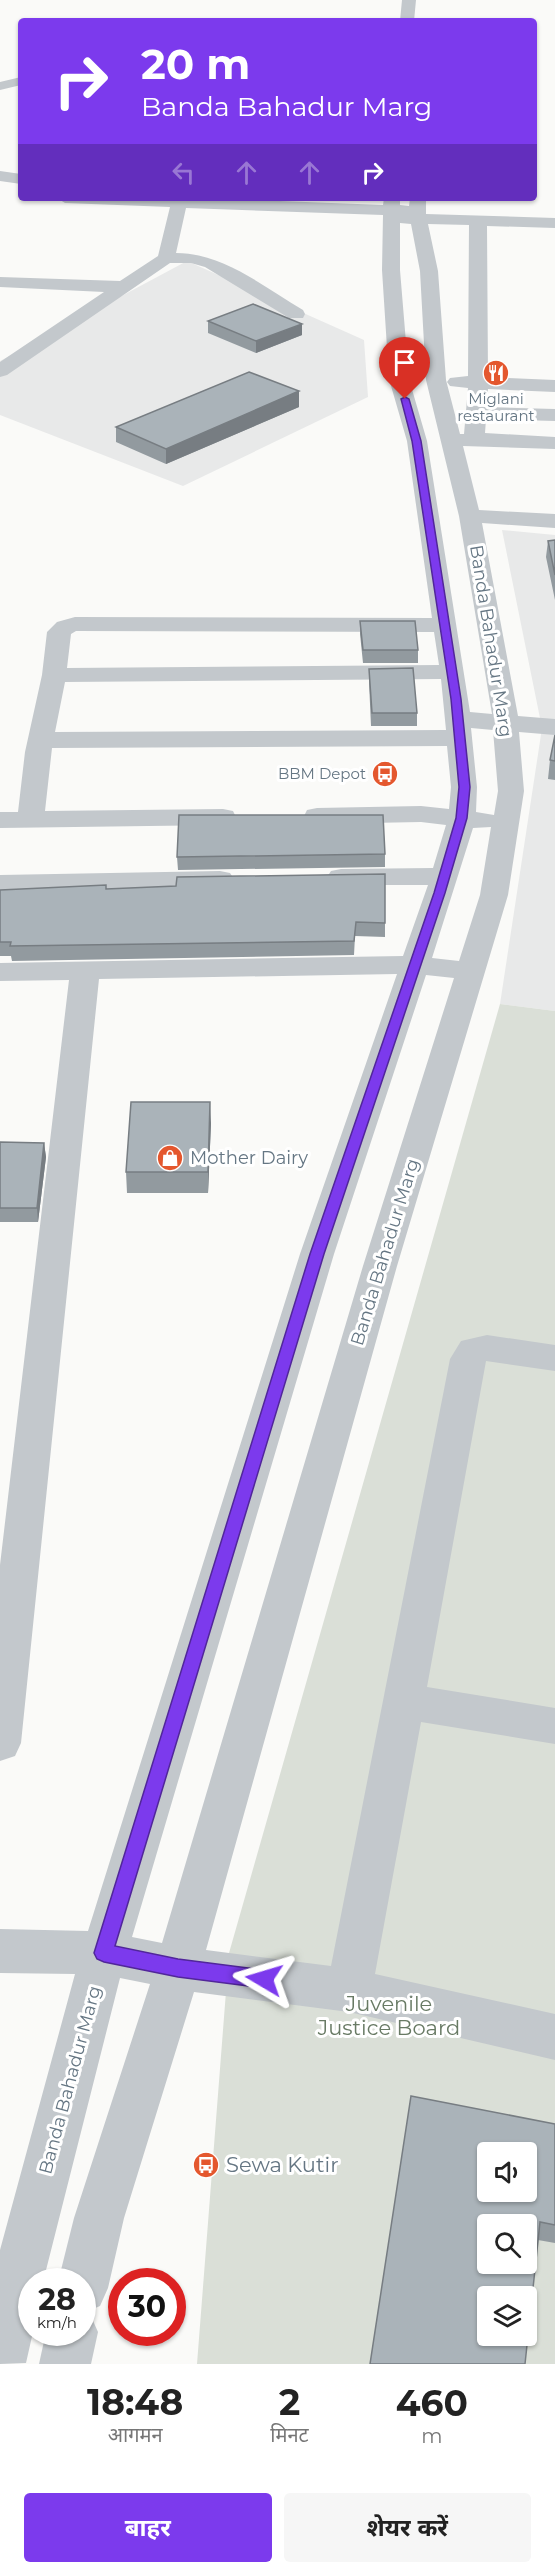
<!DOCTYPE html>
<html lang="hi">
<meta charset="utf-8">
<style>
:root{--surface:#fff;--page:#f6f6f6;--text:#222;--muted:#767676;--accent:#7c3aed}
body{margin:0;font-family:Montserrat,"Noto Sans Devanagari",sans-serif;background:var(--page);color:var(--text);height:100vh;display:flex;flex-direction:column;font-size:22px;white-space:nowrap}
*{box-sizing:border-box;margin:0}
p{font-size:20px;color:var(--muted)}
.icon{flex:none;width:33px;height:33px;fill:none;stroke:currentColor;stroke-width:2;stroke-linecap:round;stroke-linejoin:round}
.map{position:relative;height:2364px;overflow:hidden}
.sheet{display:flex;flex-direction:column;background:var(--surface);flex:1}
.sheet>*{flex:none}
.guide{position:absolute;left:18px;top:18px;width:519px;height:183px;border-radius:6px;box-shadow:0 2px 4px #0004;background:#7c3aed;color:#fff;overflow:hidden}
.fabs{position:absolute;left:477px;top:2142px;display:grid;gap:12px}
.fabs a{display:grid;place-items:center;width:60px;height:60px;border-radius:6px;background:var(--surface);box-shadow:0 2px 4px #0004;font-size:30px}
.speed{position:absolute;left:18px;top:2268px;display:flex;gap:12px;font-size:30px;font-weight:700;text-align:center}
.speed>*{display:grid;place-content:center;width:78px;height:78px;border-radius:50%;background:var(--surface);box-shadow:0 2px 4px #0004;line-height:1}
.speed small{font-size:15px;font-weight:400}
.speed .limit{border:9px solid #d22;background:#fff;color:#111}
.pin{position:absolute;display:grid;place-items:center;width:51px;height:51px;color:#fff;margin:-62px -26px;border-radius:50% 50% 50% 0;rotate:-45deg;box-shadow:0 0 6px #0007}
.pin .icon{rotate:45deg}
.me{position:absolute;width:66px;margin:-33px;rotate:277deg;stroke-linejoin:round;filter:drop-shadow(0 0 4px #0008)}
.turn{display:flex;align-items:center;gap:21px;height:126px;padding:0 24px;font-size:27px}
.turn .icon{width:78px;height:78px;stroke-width:2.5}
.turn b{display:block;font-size:42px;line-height:51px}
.lanes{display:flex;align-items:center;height:57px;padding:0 24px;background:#0003;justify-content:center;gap:30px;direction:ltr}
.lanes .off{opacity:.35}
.eta{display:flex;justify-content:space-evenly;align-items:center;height:102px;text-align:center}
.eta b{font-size:36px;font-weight:700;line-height:42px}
.primary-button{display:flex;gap:12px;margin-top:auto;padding:12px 24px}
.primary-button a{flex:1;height:69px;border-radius:6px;background:var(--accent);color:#fff;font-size:24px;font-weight:700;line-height:69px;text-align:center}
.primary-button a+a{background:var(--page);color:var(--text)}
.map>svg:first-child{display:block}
</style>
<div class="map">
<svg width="555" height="2364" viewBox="0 0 555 2364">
<rect width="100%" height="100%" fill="#fafaf8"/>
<path fill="#e8e9e9" d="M 187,261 L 364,340 L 368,397 L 183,486 L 0,415 L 0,361 Z
M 502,530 L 555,535 L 555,1011 L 500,1004 L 542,728 Z"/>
<path fill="#dadfd7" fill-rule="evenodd" d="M 500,1004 L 555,1011 L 555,2364 L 197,2364 L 229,1953 ZM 488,2152 L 526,2152 L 526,2192 L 488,2192 ZM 488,2224 L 526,2224 L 526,2264 L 488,2264 ZM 488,2296 L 526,2296 L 526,2336 L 488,2336 Z"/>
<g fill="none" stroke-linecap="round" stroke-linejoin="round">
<path fill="#c3c8cc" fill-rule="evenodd" d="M 402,0 L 416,0 L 414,21 L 400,21 Z
M 21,77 L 21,85 L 0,90 L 0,82 Z
M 0,171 L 21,174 L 21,184 L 0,181 Z
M 57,198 L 201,198 L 383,205 L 384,198 L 400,198 L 400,205 L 409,206 L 410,198 L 426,198 L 426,214 L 555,218 L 555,228 L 487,226 L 488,377 L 555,380 L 555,392 L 488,389 L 486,407 L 555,409 L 555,421 L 486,419 L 485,433 L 555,437 L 555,449 L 463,446 L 479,510 L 555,514 L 555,528 L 482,523 L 518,716 L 555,719 L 555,735 L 519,732 L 524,791 L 508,895 L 397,1266 L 206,1950 L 331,1966 L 450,1359 L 461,1341 L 487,1335 L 555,1345 L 555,1371 L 486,1361 L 427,1687 L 555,1708 L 555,1744 L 421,1722 L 375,1974 L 555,2014 L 555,2060 L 349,2012 L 194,1992 L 124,2218 L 108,2288 L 100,2306 L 86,2312 L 90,2314 L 98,2332 L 91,2364 L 39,2364 L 46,2332 L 82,2332 L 82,2282 L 58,2282 L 74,2218 L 150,1984 L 120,1978 L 43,2282 L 32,2282 L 33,2332 L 26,2363 L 0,2364 L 0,2250 L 75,1974 L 0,1973 L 0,1929 L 88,1931 L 300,1254 L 397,974 L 99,979 L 21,1743 L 15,1756 L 0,1761 L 0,1565 L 69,980 L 0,981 L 0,963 L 403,956 L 428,885 L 341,885 L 331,883 L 327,877 L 331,871 L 341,869 L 433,868 L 446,825 L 421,822 L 317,824 L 307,822 L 304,816 L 307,810 L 317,808 L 421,806 L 449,809 L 451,787 L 447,746 L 52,748 L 45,811 L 223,809 L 233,811 L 236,817 L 233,823 L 223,825 L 0,828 L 0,812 L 18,812 L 25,752 L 42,675 L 47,632 L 57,622 L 75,617 L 432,618 L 407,441 L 389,379 L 382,270 L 383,215 L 186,208 L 176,253 C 223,253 264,287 303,310 L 305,314 L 303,318 L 289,318 L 205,267 L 191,263 L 170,263 L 7,375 L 0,377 L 0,362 L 104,292 L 0,287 L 0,277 L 120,281 L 158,256 L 170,207 L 65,203 ZM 400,223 L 411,224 L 420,271 L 426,380 L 459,516 L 492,714 L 470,712 L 427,441 L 409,379 L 400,270 ZM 428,224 L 469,225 L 468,376 L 450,378 L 447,382 L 450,386 L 468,388 L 464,434 L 460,434 L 446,380 L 438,271 ZM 76,631 L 434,632 L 439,665 L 67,668 L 71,634 ZM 441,679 L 446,730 L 55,732 L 65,682 ZM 471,728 L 493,730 L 498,791 L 494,815 L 476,812 L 477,787 ZM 491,827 L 480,895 L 459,961 L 432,958 L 473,828 ZM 426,975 L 454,978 L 363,1266 L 162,1943 L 132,1937 L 334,1254 Z
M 220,871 L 230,873 L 234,879 L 230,885 L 220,887 L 0,891 L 0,875 Z"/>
</g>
<path fill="#929a9f" d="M 208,321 L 302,335 L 256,353 L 208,333 Z
M 299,391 L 299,407 L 166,464 L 116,442 L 116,427 Z
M 555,540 L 555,600 L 546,557 L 548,541 Z
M 360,621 L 418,650 L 418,663 L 363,663 L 360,634 Z
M 369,669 L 417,713 L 417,726 L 371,726 L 369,682 Z
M 555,735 L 555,780 L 548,779 L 550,760 Z
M 385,854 L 385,867 L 178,870 L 177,857 Z
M 106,889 L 385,923 L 385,937 L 355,936 L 354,955 L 12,961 L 11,956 L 0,956 L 0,890 Z
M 211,1123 L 208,1193 L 127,1193 L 126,1172 Z
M 0,1142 L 44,1143 L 46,1157 L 38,1222 L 0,1222 Z
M 555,2124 L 555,2243 L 538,2240 L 370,2364 Z"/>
<path fill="#777d82" d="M 302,324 L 302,335 L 256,353 L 256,341 Z
M 299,391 L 299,407 L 166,464 L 166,449 Z
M 210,1102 L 211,1123 L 208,1193 L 208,1172 Z
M 44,1143 L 46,1157 L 38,1222 L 37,1208 Z"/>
<path fill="#aab3b9" stroke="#777d82" stroke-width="1.5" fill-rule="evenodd" d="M 253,304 L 302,324 L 256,341 L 208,321 Z
M 249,372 L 299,391 L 166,449 L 116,427 Z
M 555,540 L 555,575 L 548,541 Z
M 360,621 L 415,621 L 418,650 L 363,650 Z
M 413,668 L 417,713 L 372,713 L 369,669 Z
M 555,735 L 555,761 L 550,760 Z
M 179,815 L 383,815 L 385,854 L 177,857 Z
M 385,874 L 385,923 L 356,922 L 354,941 L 10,946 L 11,942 L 0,942 L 0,890 L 106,885 L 106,889 L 176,886 L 177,877 Z
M 131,1102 L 210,1102 L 208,1172 L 126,1172 Z
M 0,1142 L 44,1143 L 37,1208 L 0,1208 Z
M 411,2096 L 555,2124 L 555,2225 L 540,2222 L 525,2364 L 370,2364 ZM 488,2152 L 526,2152 L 526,2192 L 488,2192 ZM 488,2224 L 526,2224 L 526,2264 L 488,2264 ZM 488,2296 L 526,2296 L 526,2336 L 488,2336 Z"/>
<path fill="#7c3aed" stroke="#51269a" stroke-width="1.5" d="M 405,397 L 409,399 L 421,441 L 461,699 L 470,787 L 467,818 L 445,893 L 324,1254 L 115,1946 L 178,1959 L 264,1970 L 270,1973 L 273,1979 L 270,1985 L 264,1988 L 178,1977 L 104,1962 L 97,1959 L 94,1953 L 310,1254 L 434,893 L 456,818 L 459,787 L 451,699 L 412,441 L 401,399 Z"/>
<defs>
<g id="restaurant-disc" transform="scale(1.35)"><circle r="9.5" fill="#e4572e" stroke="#fff"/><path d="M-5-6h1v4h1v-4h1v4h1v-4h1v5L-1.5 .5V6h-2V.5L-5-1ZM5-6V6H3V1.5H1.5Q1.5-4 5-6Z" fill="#fff"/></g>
<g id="bus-disc" transform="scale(1.35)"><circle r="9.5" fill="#e4572e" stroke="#fff"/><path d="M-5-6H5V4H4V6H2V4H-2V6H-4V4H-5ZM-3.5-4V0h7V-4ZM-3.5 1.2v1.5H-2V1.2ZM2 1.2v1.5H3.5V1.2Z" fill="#fff"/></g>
<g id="shop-disc" transform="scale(1.35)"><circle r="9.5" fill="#e4572e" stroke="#fff"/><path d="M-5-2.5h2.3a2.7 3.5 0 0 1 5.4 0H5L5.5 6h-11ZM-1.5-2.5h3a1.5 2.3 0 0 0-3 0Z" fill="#fff"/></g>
</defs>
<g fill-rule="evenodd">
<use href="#restaurant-disc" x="496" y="373"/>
<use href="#bus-disc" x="385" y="774"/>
<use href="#shop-disc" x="170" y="1158"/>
<use href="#bus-disc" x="206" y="2165"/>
</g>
<g text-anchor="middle" stroke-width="6" stroke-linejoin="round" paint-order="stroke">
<g font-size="15" fill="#657683" stroke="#fff">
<text x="496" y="404">Miglani<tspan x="496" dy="17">restaurant</tspan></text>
<text x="366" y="779" text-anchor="end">BBM Depot</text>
</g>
<g font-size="18" fill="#657683" stroke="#fff">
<text transform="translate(491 641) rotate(81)" y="6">Banda Bahadur Marg</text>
<text transform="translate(385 1252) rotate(-73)" y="6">Banda Bahadur Marg</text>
<text transform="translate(70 2080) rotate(-75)" y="6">Banda Bahadur Marg</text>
</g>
<g font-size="18" fill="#657683" stroke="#fff" text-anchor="start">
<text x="190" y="1164">Mother Dairy</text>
</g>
<g font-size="21" fill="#687a64" stroke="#fff">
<text x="389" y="2011">Juvenile<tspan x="389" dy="24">Justice Board</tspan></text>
</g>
<g font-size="21" fill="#657683" stroke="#fff" text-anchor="start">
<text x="226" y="2172">Sewa Kutir</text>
</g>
</g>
</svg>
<div class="fabs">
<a><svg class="icon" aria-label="sound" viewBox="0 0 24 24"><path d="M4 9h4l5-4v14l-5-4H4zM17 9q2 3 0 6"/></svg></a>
<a><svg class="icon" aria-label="search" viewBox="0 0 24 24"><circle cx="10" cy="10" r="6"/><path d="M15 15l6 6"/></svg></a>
<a><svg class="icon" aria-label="layers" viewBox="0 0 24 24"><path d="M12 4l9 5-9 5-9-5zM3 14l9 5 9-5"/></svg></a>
</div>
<div class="speed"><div>28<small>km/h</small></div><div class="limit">30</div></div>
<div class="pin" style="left:405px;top:399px;background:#d93025"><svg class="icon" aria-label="arrive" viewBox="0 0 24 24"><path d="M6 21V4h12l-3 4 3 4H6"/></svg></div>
<svg class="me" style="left:264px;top:1979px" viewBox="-20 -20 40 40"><path d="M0-17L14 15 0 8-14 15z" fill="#7c3aed" stroke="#fff" stroke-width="4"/></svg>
<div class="guide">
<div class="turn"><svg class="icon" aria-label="right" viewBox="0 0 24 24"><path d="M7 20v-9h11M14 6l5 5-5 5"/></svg><div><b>20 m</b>Banda Bahadur Marg</div></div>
<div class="lanes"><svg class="icon off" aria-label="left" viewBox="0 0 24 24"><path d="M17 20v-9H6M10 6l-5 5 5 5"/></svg><svg class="icon off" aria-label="ahead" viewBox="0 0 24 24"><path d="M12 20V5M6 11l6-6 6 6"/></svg><svg class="icon off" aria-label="ahead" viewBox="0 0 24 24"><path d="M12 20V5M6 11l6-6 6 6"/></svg><svg class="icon" aria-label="right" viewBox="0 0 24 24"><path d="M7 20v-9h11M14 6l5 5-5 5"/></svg></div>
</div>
</div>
<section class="sheet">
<div class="eta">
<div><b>18:48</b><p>आगमन</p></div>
<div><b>2</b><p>मिनट</p></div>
<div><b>460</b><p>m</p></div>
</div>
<div class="primary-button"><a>बाहर</a><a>शेयर करें</a></div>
</section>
